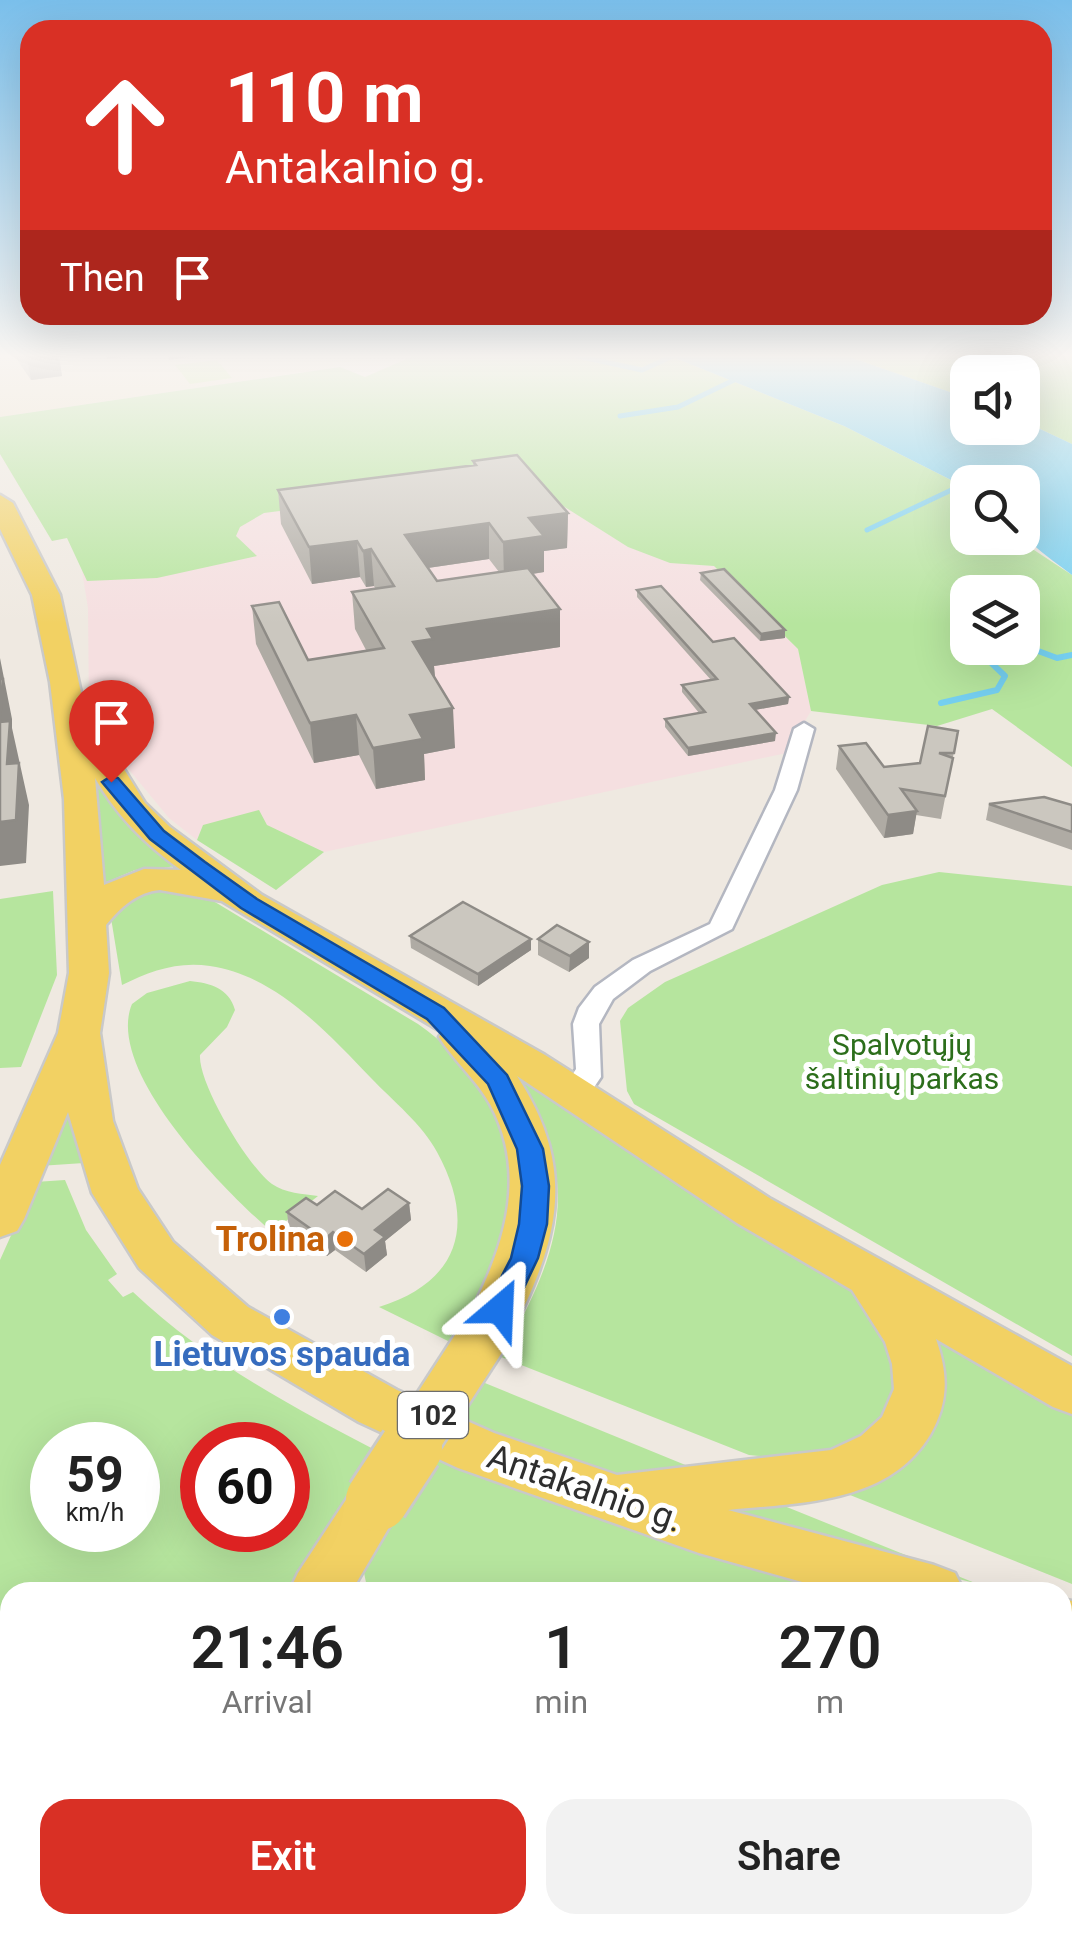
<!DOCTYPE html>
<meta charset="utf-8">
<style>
:root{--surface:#fff;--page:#f2f2f2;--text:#222;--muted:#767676;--accent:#d93025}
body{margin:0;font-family:Roboto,sans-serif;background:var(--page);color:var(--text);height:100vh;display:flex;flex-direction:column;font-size:38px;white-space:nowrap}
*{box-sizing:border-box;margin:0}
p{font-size:32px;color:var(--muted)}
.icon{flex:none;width:55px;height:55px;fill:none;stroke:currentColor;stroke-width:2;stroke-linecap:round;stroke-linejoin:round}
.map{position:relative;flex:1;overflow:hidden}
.details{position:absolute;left:0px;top:1582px;width:1072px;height:352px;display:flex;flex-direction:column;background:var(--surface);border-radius:30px 30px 0 0;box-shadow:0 10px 40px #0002}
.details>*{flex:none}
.guide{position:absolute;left:20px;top:20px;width:1032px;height:305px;border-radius:30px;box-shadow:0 10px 40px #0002;background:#d93025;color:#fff;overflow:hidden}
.tools{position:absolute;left:950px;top:355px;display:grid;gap:20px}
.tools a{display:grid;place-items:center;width:90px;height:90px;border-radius:20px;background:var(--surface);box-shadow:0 10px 40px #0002;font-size:50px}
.speed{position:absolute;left:30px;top:1422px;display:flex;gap:20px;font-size:50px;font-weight:700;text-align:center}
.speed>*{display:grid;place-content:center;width:130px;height:130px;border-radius:50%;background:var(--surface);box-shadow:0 10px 40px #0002;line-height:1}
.speed small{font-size:25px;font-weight:400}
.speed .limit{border:15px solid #d22;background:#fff;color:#111}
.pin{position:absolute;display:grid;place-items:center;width:85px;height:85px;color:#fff;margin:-102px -42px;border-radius:50% 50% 50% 0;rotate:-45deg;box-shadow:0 0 10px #0007}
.pin .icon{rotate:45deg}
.me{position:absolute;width:110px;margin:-55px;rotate:26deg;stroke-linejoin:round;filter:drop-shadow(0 0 8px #0008)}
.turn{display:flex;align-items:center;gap:35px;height:210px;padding:0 40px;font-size:45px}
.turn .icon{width:130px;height:130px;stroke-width:2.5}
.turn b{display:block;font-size:70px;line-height:85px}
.then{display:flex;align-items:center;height:95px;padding:0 40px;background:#0003;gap:20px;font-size:38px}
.eta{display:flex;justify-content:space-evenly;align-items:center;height:170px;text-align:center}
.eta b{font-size:60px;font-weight:600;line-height:70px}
.primary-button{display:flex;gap:20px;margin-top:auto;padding:20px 40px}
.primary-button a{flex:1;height:115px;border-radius:30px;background:var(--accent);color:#fff;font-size:40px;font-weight:600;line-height:115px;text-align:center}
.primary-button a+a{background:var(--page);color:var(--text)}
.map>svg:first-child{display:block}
</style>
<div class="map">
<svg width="1072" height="1933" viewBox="0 0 1072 1933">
<rect width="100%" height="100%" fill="#efe9e1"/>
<path fill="#f0e6d1" d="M 0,354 L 369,354 L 375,358 L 334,364 L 336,367 L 0,417 Z"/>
<path fill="#f5dfe0" d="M 340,367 L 365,377 L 628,547 L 694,565 L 714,566 L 798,649 L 811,711 L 799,731 L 796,751 L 324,852 L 266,825 L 203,825 L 197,840 L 169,818 L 102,737 L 89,710 L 88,608 L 81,565 L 67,538 L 52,541 L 0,454 L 0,417 Z"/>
<path fill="#b6e59e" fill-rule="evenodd" d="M 418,354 L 665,354 L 844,426 L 967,488 L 968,538 L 1022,538 L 1023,531 L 1034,550 L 1072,575 L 1072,767 L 992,709 L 937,726 L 811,711 L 798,649 L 714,566 L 670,563 L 628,547 L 522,480 L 264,513 L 240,527 L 236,536 L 257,556 L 157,578 L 87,581 L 67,538 L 52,541 L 0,454 L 0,417 L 340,367 L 365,377 ZM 968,592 L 1022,592 L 1022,648 L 968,648 Z
M 841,354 L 1072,354 L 1072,444 L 1023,421 L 1022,372 L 968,372 L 967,398 Z
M 99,788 L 138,835 L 180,866 L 135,870 L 102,884 L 95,789 Z
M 259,810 L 267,825 L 324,852 L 276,890 L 197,840 L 203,825 Z
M 939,872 L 1072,886 L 1072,1356 L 634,1104 L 627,1091 L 620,1021 L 628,1008 L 665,982 L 882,885 Z
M 145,887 L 191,891 L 210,899 L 418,1024 C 465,1057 495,1099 508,1155 C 512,1172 516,1192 513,1209 C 502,1256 478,1304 450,1342 L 379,1307 C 459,1282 477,1225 437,1152 C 422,1124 393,1101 371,1078 C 328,1033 275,975 210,966 C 178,961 150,971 122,985 L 111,918 Z
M 53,891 L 57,975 L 21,1067 L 0,1068 L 0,899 Z
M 190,981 C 210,983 229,988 235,1010 L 227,1027 L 200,1055 C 198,1084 249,1168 272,1184 C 285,1193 303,1194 318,1196 L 272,1232 C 227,1193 104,1071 132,1004 L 147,993 Z
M 505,1065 L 878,1306 L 899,1390 C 863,1453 818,1462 749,1455 L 501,1357 C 563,1247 588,1174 505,1065 Z
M 66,1092 L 84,1163 L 39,1166 Z
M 65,1180 L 86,1230 L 117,1274 L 108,1280 L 123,1297 L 133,1292 C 207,1362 292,1407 381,1453 L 292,1592 L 10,1592 L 10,1925 L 79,1925 L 74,1933 L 0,1933 L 0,1260 L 35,1182 ZM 52,1445 L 138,1445 L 138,1530 L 52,1530 ZM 202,1445 L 288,1445 L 288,1530 L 202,1530 Z
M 931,1332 L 1072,1410 L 1072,1584 L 835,1489 L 936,1413 L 945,1379 Z
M 480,1381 L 705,1473 L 629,1480 L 453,1423 Z
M 434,1454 L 788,1575 L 855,1592 L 368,1592 L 363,1568 Z
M 762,1497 L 975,1583 L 836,1550 L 694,1508 Z
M 1063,1646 L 1072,1649 L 1072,1933 L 563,1933 L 563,1925 L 1062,1925 Z"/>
<path fill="#c9ec9a" d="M 217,360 L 232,378 L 190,384 L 175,365 Z"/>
<path fill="#75cff0" d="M 665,354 L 841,354 L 967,398 L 968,428 L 1022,428 L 1023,421 L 1072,444 L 1072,575 C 1024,538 1022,546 1022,482 L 968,482 L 967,488 L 844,426 Z"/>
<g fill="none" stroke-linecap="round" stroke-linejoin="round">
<path stroke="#75cff0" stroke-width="5" d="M 577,356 L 642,370 L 673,356
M 620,416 L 678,407 L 734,380
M 867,530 L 962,485"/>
<path stroke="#75cff0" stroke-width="6" d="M 1022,645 L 1057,658 L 1072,655
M 941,703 L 997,690 L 1005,676 L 984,656 L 1013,648"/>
<g stroke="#b4b7c1" stroke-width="5">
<path id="street" d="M 804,723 L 814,729 L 797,790 L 732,929 L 650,971 L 613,999 L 599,1024 L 601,1077 L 584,1102 L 564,1102 L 560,1095 L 576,1069 L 573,1024 L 579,1008 L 595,987 L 633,960 L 710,924 L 775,790 L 794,729 Z"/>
</g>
<g stroke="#c9c9c9" stroke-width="5">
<path id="primary" d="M 0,495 L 13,503 L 60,595 L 86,716 L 96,724 L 145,803 L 170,827 L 262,895 L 545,1055 L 771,1199 L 1072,1366 L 1072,1414 L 1053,1407 L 936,1339 C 948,1374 949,1402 930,1435 C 889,1504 798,1503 728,1510 L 934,1565 L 955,1573 L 964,1592 L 838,1592 L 699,1553 L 458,1468 L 359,1422 L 212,1335 L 139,1268 L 92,1193 L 68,1112 L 24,1219 L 17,1231 L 0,1237 L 0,1165 L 58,1033 L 69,973 L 64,799 L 50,682 L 32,595 L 0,529 ZM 95,778 C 118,817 144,843 181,870 L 144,869 L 104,885 ZM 160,890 L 222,901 L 442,1032 L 439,1037 C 454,1061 476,1079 490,1104 C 532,1181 499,1259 462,1329 L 470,1343 L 488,1349 L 506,1343 C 556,1247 581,1174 517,1076 L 737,1223 L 852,1290 L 885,1342 L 892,1364 L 894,1389 L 882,1417 L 861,1436 L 831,1450 L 617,1475 L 494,1433 L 397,1390 L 248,1307 L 173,1242 L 138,1189 L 113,1121 L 100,1033 L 109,973 L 106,925 C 121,907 137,892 160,890 Z
M 377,1475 L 397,1483 L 405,1500 L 351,1592 L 289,1592 L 298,1573 L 357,1483 Z
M 1062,1599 L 1072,1601 L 1072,1657 L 1062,1655 Z
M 72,1925 L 144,1925 L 141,1933 L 69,1933 Z"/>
</g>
<use href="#street" fill="#fff" fill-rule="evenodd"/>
<use href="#primary" fill="#f2d163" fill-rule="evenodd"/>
<g stroke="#c9c9c9" stroke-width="54" stroke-linecap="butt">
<path id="primary-bridge-far1" d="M 409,1451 L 488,1329"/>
</g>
<g stroke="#c9c9c9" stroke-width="68" stroke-linecap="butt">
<path id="primary-bridge" d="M 377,1500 L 411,1448"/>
</g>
<use href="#primary-bridge-far1" stroke="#f2d163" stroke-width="49"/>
<use href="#primary-bridge" stroke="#f2d163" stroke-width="62"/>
</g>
<path fill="#afaba4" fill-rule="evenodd" d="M 13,354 L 83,354 L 59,357 L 62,376 L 31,380 Z
M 473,461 L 568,513 L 567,548 L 544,551 L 544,572 L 533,574 L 560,647 L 434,666 L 435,677 L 455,748 L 424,754 L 425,780 L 376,789 L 359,755 L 314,763 L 256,644 L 252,606 L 308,660 L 366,650 L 355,629 L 352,592 L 375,588 L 374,586 L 366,587 L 360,577 L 312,584 L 281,524 L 278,490 L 473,465 ZM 489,559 L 499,572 L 437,581 L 428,568 Z
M 701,573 L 785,638 L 760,641 L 700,580 Z
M 637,590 L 789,697 L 788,704 L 755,710 L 775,741 L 688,756 L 665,727 L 665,719 L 699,713 L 682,692 L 682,685 L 711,680 L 637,597 Z
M 958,731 L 941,819 L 916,815 L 913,834 L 884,838 L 836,769 L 839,746 L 884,767 L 920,763 Z
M 989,804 L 1072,805 L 1072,850 L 986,820 Z
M 410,936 L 531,939 L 531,950 L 478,986 L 411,948 Z
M 538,939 L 589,958 L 569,972 L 538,955 Z
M 409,1203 L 411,1220 L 385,1241 L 387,1255 L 366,1272 L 335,1250 L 327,1256 L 289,1230 L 287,1212 L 317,1205 L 362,1209 Z"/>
<path fill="#8e8b86" d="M 49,354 L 83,354 L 59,357 L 62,376 L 31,380 L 27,358 Z
M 106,354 L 148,354 L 107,359 Z
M 168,354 L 212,354 L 169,360 Z
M 568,513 L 567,548 L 544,551 L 544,572 L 504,578 L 503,542 L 529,518 Z
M 489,523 L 489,559 L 407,571 L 405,535 Z
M 357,541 L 360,577 L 312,584 L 309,547 Z
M 371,549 L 374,586 L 366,587 L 363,551 Z
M 560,609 L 560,647 L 434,666 L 435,678 L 413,642 L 427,629 Z
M 785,630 L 785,638 L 760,641 L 761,634 Z
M 0,658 L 12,719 L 12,728 L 29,805 L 26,863 L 0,866 Z
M 789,697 L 788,704 L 749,711 L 750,704 Z
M 453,708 L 455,748 L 424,754 L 425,780 L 376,789 L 373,748 L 410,715 Z
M 356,715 L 359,755 L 314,763 L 310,723 Z
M 776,733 L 775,741 L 688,756 L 688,748 Z
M 917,811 L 913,834 L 884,838 L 888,815 Z
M 531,939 L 531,950 L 478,986 L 478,974 Z
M 589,942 L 589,958 L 569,972 L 570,956 Z
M 409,1203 L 411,1220 L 385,1241 L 387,1255 L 366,1272 L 364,1254 L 375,1230 Z
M 333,1232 L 335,1250 L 327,1256 L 325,1239 Z"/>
<path fill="#cbc7bf" stroke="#8e8b86" stroke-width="2.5" d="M 23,354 L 59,354 L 27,358 Z
M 517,455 L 568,513 L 529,518 L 544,536 L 503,542 L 489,523 L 405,535 L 437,581 L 528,568 L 560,609 L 427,629 L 433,639 L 413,642 L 453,708 L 410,715 L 423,739 L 373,748 L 356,715 L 310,723 L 252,606 L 279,602 L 308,660 L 384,648 L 352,592 L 394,586 L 371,549 L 363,551 L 357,541 L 309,547 L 278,490 L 476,465 L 473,461 Z
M 724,569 L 785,630 L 761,634 L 701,573 Z
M 661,586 L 713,642 L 734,638 L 789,697 L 750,704 L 776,733 L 688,748 L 665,719 L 705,712 L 682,685 L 717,679 L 637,590 Z
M 0,679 L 3,679 L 0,721 Z
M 10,721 L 7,764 L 19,763 L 16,820 L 0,822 L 0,722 Z
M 928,726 L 958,731 L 954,753 L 939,753 L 953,758 L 945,796 L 901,789 L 917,811 L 888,815 L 839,746 L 866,743 L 884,767 L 920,763 Z
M 1044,797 L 1072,805 L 1072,832 L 989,804 Z
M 463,902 L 531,939 L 478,974 L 410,936 Z
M 557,925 L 589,942 L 570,956 L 538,939 Z
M 388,1189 L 409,1203 L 375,1230 L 385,1237 L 364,1254 L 333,1232 L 325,1239 L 287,1212 L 306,1198 L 317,1205 L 335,1191 L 362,1209 Z
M 334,1925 L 553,1925 L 553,1933 L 330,1933 Z"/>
<linearGradient id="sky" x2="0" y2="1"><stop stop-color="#7abfeb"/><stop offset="0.57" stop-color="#f8f5f2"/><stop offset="1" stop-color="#f8f5f2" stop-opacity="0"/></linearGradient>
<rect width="1072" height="624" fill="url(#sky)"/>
<path fill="#1a73e8" stroke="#114b97" stroke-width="2.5" d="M 111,776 L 118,778 L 164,831 L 205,862 L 257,899 L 444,1008 L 507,1075 L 543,1149 L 549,1186 L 547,1224 L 538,1258 L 510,1317 L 500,1320 L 490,1317 L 485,1309 L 511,1258 L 519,1224 L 522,1186 L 517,1149 L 488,1084 L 427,1019 L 241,908 L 150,839 L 102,782 Z"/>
<circle fill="#e8710a" stroke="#fff" stroke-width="4" cx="345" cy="1239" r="10"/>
<circle fill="#3f7fe0" stroke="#fff" stroke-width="4" cx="282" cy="1317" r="10"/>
<g text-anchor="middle" stroke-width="10" stroke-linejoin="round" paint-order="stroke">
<rect fill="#fff" stroke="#6d6d6d" stroke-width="2.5" x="398" y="1392" width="70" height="46" rx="8"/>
<g font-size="28" font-weight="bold" fill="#2e2e2e">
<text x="433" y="1425">102</text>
</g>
<g font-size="30" fill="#2c6e1b" stroke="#fff">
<text x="902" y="1055">Spalvotųjų<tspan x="902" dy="34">šaltinių parkas</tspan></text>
</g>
<g font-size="35" font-weight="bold" fill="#c56008" stroke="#fff" text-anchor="end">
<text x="325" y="1251">Trolina</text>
</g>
<g font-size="35" font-weight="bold" fill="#366cbe" stroke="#fff">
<text x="282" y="1366">Lietuvos spauda</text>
</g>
<g font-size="35" fill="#2e2e2e" stroke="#fff">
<text transform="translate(585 1488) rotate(19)" y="12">Antakalnio g.</text>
</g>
</g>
</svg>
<div class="tools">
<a><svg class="icon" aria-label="sound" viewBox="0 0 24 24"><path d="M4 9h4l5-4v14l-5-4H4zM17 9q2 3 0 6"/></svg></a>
<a><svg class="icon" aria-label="search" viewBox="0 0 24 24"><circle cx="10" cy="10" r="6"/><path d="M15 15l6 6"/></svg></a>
<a><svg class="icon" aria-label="layers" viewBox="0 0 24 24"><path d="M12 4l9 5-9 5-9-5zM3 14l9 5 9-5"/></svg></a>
</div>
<div class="speed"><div>59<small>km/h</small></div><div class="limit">60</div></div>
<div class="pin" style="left:111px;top:782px;background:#d93025"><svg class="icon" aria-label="arrive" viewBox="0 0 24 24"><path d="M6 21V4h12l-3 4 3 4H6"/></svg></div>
<svg class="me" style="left:500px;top:1309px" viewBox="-20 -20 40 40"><path d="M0-17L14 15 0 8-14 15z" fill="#1a73e8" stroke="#fff" stroke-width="4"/></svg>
<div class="guide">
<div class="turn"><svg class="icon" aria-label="ahead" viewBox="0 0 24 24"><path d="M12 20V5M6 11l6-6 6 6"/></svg><div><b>110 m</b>Antakalnio g.</div></div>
<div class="then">Then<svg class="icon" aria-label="arrive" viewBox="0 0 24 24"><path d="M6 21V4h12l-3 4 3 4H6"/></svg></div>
</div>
<section class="details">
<div class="eta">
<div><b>21:46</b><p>Arrival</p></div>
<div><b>1</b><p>min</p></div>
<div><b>270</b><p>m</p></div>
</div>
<div class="primary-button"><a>Exit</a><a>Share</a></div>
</section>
</div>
